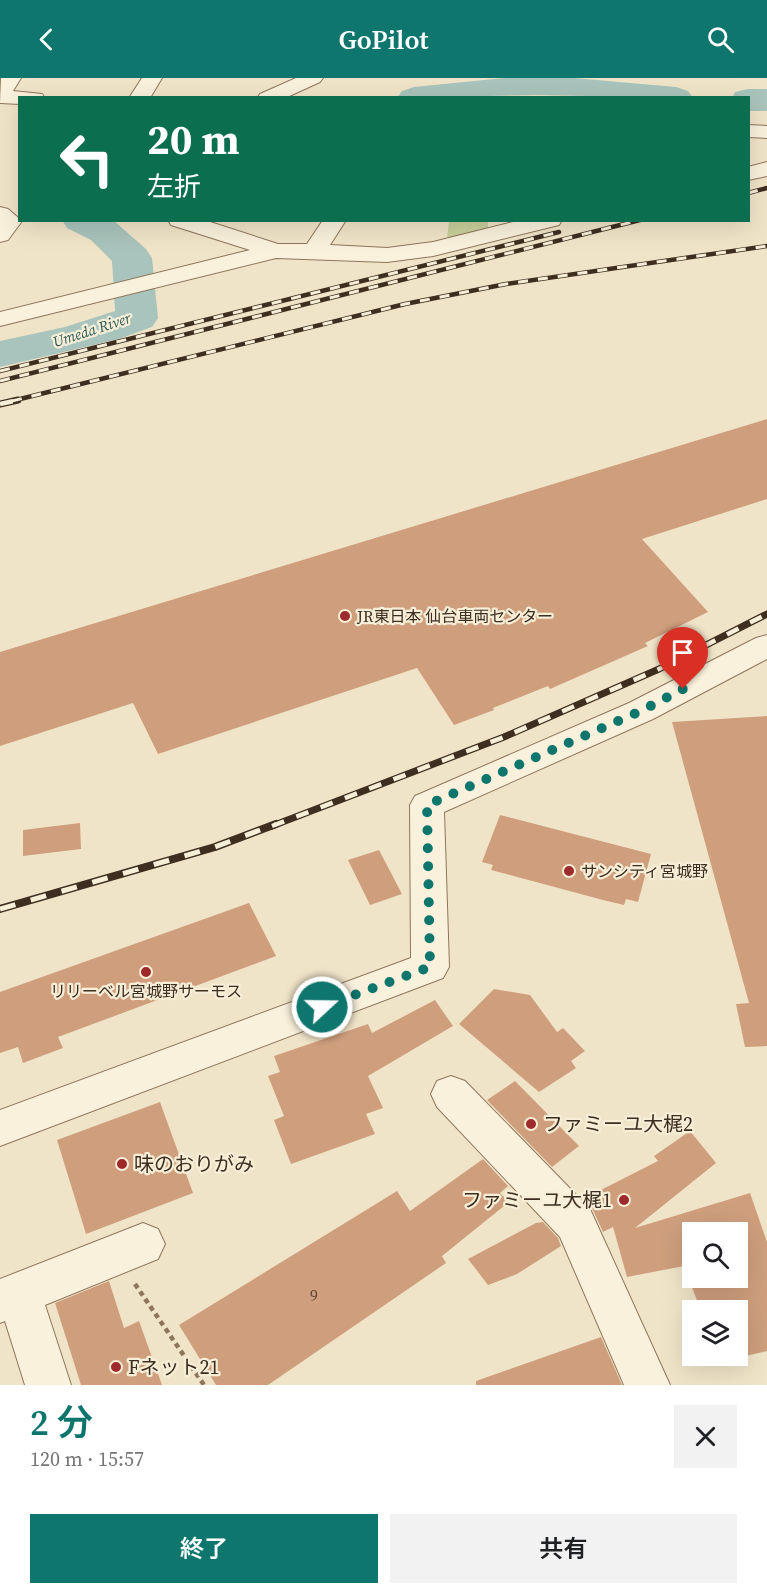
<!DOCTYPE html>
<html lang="ja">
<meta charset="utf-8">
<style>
:root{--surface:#fff;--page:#f2f2f2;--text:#202124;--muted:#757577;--accent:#0f766e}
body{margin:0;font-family:"Source Serif 4","Noto Sans JP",serif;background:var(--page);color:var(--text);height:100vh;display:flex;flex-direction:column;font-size:22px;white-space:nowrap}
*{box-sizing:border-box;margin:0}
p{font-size:20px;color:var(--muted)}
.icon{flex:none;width:33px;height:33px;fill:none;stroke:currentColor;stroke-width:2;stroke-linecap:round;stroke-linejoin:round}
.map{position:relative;height:1307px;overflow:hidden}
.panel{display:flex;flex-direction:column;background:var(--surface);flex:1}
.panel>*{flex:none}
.hud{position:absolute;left:18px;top:18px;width:732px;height:126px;border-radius:0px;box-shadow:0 6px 24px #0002;background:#0b6e4f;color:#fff;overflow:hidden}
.controls{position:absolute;left:682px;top:1144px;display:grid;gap:12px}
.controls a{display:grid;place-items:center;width:66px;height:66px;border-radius:0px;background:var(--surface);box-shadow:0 6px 24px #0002;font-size:30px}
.pin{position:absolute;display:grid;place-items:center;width:51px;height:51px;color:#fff;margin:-62px -26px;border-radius:50% 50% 50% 0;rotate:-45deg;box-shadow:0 0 6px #0007}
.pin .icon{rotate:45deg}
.me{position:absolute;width:66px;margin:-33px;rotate:69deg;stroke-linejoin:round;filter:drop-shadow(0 0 4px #0008)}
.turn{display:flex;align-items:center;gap:21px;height:126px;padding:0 30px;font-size:27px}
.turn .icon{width:78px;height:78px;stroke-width:2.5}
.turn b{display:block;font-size:42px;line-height:51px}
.round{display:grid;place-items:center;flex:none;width:63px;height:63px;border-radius:0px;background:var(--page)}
.head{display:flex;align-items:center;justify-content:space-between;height:102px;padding:0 30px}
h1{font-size:36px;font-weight:600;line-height:45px;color:var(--accent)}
.action{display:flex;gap:12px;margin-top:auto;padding:12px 30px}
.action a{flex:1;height:69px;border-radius:0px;background:var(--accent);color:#fff;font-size:24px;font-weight:600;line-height:69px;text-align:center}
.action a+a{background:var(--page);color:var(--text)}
header{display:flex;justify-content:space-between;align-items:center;height:78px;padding:0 30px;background:var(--accent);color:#fff;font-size:27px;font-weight:600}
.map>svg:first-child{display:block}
</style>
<header><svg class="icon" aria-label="back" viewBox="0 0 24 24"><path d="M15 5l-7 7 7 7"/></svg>GoPilot<svg class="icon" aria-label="search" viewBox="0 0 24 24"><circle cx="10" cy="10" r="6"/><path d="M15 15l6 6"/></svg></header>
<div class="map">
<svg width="767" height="1307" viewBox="0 0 767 1307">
<rect width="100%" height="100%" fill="#f0e4c8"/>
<path fill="#c9cf9b" d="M 449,143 L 488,143 L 488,150 L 447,160 Z"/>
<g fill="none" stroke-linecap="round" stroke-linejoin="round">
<path fill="#a9c4bc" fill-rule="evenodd" d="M 504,0 L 574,0 L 676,9 L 688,13 L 693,20 L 537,17 L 397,20 L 402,13 L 414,9 Z
M 748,11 L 767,11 L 767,33 L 748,33 L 748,20 L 732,20 L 735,14 Z
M 62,142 L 113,142 L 146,171 L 152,180 L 158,240 L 152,249 L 119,261 L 0,289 L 0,263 L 65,249 L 115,233 L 112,183 L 91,162 L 67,150 Z"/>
</g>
<path fill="#cf9f7d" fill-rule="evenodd" d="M 767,341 L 767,421 L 642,461 L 708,534 L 645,565 L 648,568 L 550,611 L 548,608 L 493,630 L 494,632 L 454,647 L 417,590 L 158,676 L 133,625 L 0,668 L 0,574 Z
M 767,638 L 767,968 L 745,969 L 736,926 L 749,925 L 672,644 Z
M 500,737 L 651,776 L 638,824 L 626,821 L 624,827 L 603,822 L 491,792 L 493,787 L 482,784 Z
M 80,745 L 81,771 L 23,778 L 23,752 Z
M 379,772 L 402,816 L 370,827 L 348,782 Z
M 249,825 L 276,878 L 58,959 L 63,970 L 23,985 L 18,969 L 0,975 L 0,914 Z
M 494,911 L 530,917 L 557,954 L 563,950 L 585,973 L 571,983 L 576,990 L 539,1014 L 459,946 Z
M 435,922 L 453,948 L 368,998 L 383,1030 L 366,1036 L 375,1056 L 291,1086 L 274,1042 L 284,1038 L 268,998 L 280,994 L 274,978 L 368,946 L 372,955 Z
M 515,1003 L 579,1068 L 552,1089 L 487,1022 Z
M 160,1024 L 193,1115 L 86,1156 L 57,1062 Z
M 690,1053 L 716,1085 L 635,1150 L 750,1115 L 767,1164 L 767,1273 L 719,1284 L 717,1278 L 738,1278 L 738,1233 L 701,1233 L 684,1188 L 627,1199 L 613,1149 L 603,1154 L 592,1130 L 583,1121 L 658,1083 L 654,1078 ZM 693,1155 L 738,1155 L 738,1200 L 693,1200 Z
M 483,1081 L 508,1108 L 500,1115 L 509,1124 L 442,1178 L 446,1185 L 268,1307 L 216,1307 L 179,1247 L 397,1113 L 410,1133 Z
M 543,1144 L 558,1160 L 561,1168 L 517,1196 L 488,1207 L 468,1181 L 536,1145 Z
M 109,1203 L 124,1250 L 139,1243 L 162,1307 L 81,1307 L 55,1225 Z
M 601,1259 L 622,1307 L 476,1307 L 476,1303 Z"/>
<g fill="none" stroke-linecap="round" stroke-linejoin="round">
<g stroke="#8d765c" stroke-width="2">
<path id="minor" d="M 1,0 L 21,0 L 13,13 L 42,16 L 45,20 L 20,20 L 20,26 L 0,25 Z
M 142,0 L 162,0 L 150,20 L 129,20 Z
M 296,0 L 323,0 L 320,4 L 285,20 L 257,20 L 260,16 Z
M 748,47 L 767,48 L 767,60 L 748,59 Z
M 767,84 L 767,98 L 748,102 L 748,89 Z
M 0,129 L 8,131 L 22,143 L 8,162 L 0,164 Z
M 168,142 L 204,142 L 278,166 L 307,166 L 323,142 L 346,142 L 330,167 L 387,170 L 433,164 L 521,142 L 562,142 L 559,147 L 433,178 L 387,184 L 276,180 L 0,248 L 0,234 L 250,172 L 171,147 Z
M 767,557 L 767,581 L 653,641 L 444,734 L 449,889 L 443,900 L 0,1068 L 0,1032 L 411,880 L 410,727 L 415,718 L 629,625 L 756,560 Z
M 451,998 L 465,1003 L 590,1131 L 670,1307 L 624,1307 L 560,1159 L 437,1029 L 431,1016 L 437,1003 Z
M 143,1145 L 158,1151 L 165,1166 L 158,1181 L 45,1227 L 71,1307 L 25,1307 L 5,1243 L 0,1245 L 0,1201 Z"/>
</g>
<path stroke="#8d765c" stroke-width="4.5" stroke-dasharray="5 4" stroke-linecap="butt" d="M 135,1206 L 204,1307"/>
<use href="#minor" fill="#faf1dc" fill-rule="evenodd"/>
<g stroke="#3d2e20" stroke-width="4.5">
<path id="rail-far2" d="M 748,115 L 767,110
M 0,293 L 559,154
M 0,303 L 640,142
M 12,323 L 405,226 L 506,206 L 767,168"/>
</g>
<g stroke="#3d2e20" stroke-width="7">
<path id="rail-far1" d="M 0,326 L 18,322
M 272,748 L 504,659 L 659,591 L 767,536"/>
</g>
<g stroke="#3d2e20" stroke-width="8">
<path id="rail" d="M 0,831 L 215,769 L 276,746"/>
</g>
<use href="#rail-far2" stroke="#f7eed8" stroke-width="3" stroke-dasharray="10" stroke-linecap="butt"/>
<use href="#rail-far1" stroke="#f7eed8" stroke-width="4.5" stroke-dasharray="13" stroke-linecap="butt"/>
<use href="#rail" stroke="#f7eed8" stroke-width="5" stroke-dasharray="16" stroke-linecap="butt"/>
</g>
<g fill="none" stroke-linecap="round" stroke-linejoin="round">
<path stroke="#0f766e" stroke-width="10" stroke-dasharray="0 18" d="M 322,929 L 430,889 L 427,727 L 641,633 L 683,611"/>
</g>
<g fill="#9e2a2b" stroke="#f7eed8" stroke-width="2">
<circle cx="345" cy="538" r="6"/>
<circle cx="569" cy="793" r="6"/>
<circle cx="146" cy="894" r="6"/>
<circle cx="531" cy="1046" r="6"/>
<circle cx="122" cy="1086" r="6"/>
<circle cx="624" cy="1122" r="6"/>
<circle cx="116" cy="1289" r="6"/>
</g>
<g text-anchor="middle" stroke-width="4.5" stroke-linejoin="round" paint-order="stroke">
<g font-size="15" font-style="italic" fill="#2f5d5a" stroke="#f7eed8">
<text transform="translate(92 252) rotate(-18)" y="5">Umeda River</text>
</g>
<g font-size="16" fill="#3d2e20" stroke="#f7eed8" text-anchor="start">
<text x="357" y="544">JR東日本 仙台車両センター</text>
<text x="581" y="799">サンシティ宮城野</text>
<text x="146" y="919" text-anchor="middle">リリーベル宮城野サーモス</text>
</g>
<g font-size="16" fill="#624a37">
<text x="314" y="1223">9</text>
</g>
<g font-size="20" fill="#3d2e20" stroke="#f7eed8" text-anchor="start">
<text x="543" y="1053">ファミーユ大梶2</text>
<text x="134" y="1093">味のおりがみ</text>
<text x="612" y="1129" text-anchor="end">ファミーユ大梶1</text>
<text x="128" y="1296">Fネット21</text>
</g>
</g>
</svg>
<div class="controls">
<a><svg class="icon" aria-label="search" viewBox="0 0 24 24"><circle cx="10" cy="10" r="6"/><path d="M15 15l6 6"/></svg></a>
<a><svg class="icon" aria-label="layers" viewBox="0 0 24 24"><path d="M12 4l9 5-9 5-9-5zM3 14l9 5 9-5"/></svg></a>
</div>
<div class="pin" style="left:683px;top:611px;background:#d93025"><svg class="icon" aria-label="arrive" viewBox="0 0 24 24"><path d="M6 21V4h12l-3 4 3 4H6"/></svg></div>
<svg class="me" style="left:322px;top:929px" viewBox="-20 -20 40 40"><circle r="17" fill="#0f766e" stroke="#fff" stroke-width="3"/><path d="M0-11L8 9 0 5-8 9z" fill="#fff"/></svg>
<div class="hud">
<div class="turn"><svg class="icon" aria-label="left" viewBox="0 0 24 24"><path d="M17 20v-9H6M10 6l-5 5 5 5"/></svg><div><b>20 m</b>左折</div></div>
</div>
</div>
<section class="panel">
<div class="head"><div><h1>2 分</h1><p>120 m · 15:57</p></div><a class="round"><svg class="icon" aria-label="close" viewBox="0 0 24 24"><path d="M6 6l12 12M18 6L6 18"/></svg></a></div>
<div class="action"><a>終了</a><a>共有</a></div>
</section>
